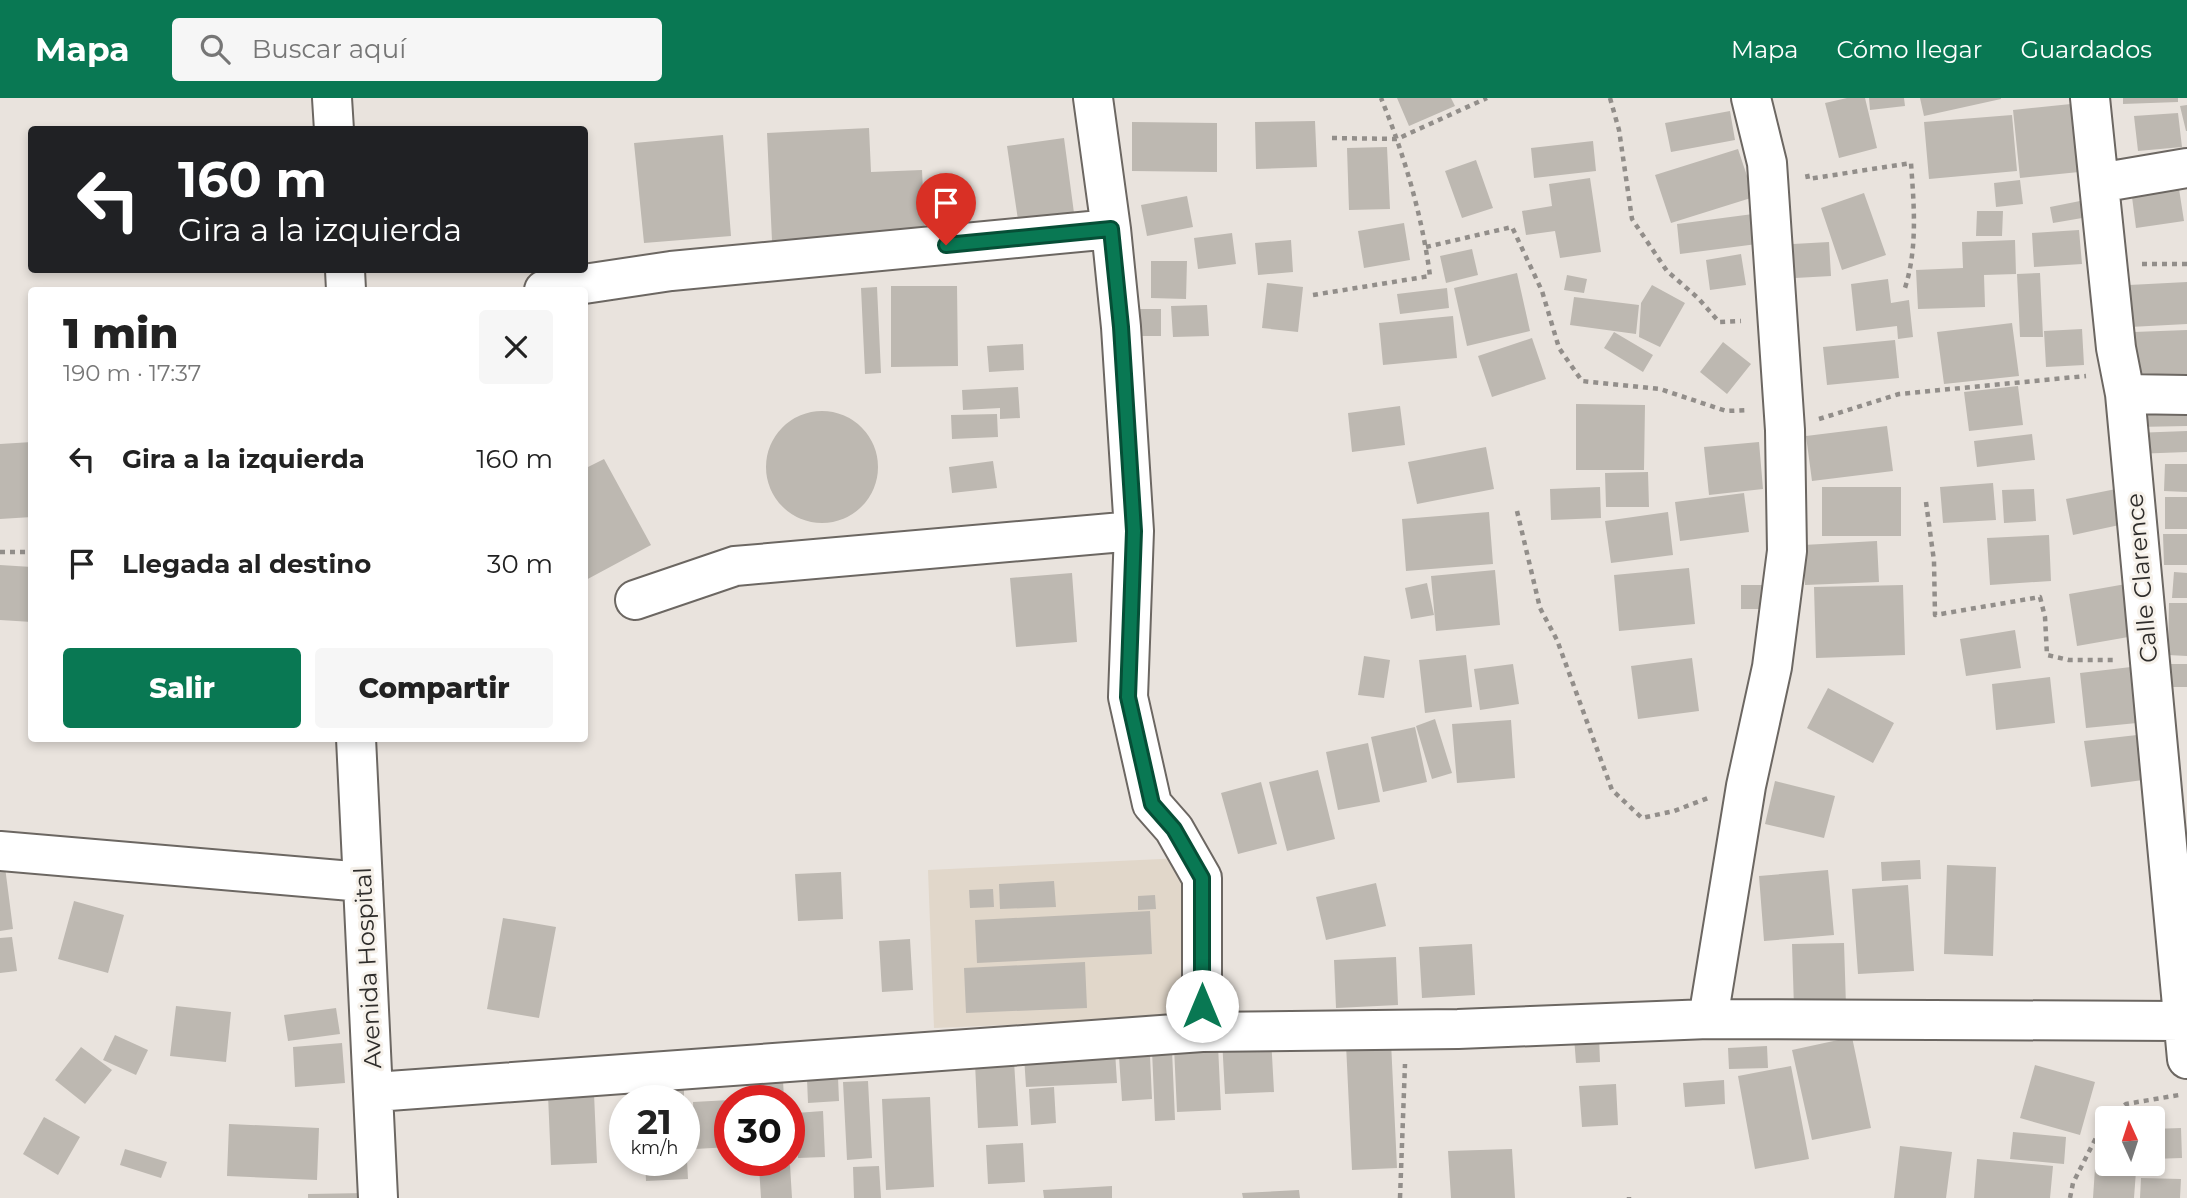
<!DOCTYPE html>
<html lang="es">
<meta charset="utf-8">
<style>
:root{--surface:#fff;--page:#f6f6f6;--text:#222;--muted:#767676;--accent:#097853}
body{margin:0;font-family:Montserrat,sans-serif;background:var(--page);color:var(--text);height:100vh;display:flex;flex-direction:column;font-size:26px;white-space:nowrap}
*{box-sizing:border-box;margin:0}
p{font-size:23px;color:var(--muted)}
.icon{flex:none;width:38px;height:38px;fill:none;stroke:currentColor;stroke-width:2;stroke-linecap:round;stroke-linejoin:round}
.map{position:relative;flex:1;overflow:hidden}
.panel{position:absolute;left:28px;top:189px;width:560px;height:455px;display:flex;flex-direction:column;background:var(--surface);border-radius:7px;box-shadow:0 4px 10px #0003}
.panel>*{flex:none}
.hud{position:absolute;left:28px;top:28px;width:560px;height:147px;border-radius:7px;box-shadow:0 4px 10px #0003;background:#202124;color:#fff;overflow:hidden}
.needle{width:46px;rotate:357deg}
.fabs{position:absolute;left:2095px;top:1008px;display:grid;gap:14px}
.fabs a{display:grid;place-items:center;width:70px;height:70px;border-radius:7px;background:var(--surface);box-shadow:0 4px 10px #0003;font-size:35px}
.speed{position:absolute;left:609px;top:987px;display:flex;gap:14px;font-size:35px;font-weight:700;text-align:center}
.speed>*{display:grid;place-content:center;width:91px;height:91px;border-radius:50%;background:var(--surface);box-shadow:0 4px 10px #0003;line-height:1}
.speed small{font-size:18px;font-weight:400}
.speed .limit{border:10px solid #d22;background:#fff;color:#111}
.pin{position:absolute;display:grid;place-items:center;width:60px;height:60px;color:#fff;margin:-72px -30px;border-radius:50% 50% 50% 0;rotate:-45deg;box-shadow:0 0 7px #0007}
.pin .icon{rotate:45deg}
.me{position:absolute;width:77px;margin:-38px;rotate:0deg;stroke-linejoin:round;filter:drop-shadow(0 0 5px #0008)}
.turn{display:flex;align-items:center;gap:24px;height:147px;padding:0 35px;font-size:32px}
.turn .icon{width:91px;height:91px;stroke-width:2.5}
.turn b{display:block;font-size:49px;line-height:60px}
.round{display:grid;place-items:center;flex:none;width:74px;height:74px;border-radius:7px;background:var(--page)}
.overview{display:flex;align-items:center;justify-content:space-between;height:119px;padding:0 35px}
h1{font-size:42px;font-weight:800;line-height:52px}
.button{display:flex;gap:14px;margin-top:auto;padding:14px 35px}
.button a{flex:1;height:80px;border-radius:7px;background:var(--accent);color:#fff;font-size:28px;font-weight:800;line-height:80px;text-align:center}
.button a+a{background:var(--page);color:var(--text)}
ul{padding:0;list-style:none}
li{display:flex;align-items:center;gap:21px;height:105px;padding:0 35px}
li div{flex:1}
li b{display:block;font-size:26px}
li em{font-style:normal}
header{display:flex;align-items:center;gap:42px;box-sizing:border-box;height:98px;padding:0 35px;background:var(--accent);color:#fff}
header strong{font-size:33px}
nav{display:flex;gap:38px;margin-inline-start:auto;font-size:24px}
.search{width:490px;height:63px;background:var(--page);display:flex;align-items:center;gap:18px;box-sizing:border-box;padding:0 24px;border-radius:7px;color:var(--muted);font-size:26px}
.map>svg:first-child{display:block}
</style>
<header>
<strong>Mapa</strong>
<div class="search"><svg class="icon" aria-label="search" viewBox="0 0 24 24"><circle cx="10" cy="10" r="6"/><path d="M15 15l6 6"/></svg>Buscar aquí</div>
<nav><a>Mapa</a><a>Cómo llegar</a><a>Guardados</a></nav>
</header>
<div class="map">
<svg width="2187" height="1100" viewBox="0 0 2187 1100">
<rect width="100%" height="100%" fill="#e9e3dd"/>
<path fill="#e1d7ca" d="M 1183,760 L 1190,919 L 934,930 L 928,772 Z"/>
<path fill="#bdb8b1" d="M 1397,0 L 1451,0 L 1455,8 L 1409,28 Z
M 1847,0 L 1865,0 L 1877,50 L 1839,60 L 1825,5 Z
M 1869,0 L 1904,0 L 1905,8 L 1870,12 Z
M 1920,0 L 2001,0 L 2001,1 L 1924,18 Z
M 2123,0 L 2178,0 L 2178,4 L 2123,6 Z
M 2071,6 L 2079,74 L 2020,80 L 2013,12 Z
M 2187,7 L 2187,33 L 2186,33 L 2180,8 Z
M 1730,13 L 1735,42 L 1671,54 L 1665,25 Z
M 2178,15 L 2182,49 L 2138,53 L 2134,18 Z
M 2012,17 L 2017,73 L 1929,81 L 1924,24 Z
M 1315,23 L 1317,69 L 1256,71 L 1255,24 Z
M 1132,24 L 1217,25 L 1217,74 L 1132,73 Z
M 869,30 L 871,74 L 922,72 L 925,135 L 772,143 L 767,35 Z
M 723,37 L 731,138 L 644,145 L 634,45 Z
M 1064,40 L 1074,115 L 1018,122 L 1007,48 Z
M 1593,43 L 1596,73 L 1534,80 L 1531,50 Z
M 1387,49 L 1390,111 L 1349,112 L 1347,50 Z
M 1738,51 L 1754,99 L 1671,125 L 1655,77 Z
M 1476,62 L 1493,110 L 1462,120 L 1445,73 Z
M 1590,80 L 1601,154 L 1560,160 L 1555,133 L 1526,137 L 1522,113 L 1552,108 L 1549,86 Z
M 2020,82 L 2023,106 L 1996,109 L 1994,85 Z
M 2179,91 L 2184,123 L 2136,130 L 2132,99 Z
M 1864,95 L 1886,157 L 1842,172 L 1821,110 Z
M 1187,98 L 1193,129 L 1147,138 L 1141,107 Z
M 2085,102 L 2088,119 L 2053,125 L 2050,109 Z
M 1977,113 L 2003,113 L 2002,138 L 1976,138 Z
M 1753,116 L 1757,146 L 1680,156 L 1677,126 Z
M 1404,125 L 1410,162 L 1364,170 L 1358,133 Z
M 2079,132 L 2082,166 L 2034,169 L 2032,135 Z
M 1232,135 L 1236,166 L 1198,171 L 1194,140 Z
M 1291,142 L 1293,174 L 1258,177 L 1255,145 Z
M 2015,142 L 2016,176 L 1984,177 L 1985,209 L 1918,211 L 1916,172 L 1963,170 L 1962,144 Z
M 1829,144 L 1831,178 L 1795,180 L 1793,146 Z
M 1472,151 L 1478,177 L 1446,185 L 1440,158 Z
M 1741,156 L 1746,187 L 1710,192 L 1706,162 Z
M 1151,163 L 1187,163 L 1186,201 L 1151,200 Z
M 1517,175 L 1530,233 L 1467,248 L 1454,190 Z
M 2040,175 L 2043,239 L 2020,239 L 2017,176 Z
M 1567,177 L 1587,181 L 1584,195 L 1564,192 Z
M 1888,181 L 1891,205 L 1909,202 L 1913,239 L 1898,241 L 1897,228 L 1856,233 L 1851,186 Z
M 2187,184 L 2187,226 L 2130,229 L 2129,187 Z
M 1267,185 L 1303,189 L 1298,234 L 1262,230 Z
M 1652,187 L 1685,205 L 1660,249 L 1639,239 L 1641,205 Z
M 891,188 L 957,188 L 958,268 L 891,269 Z
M 877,189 L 881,275 L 865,276 L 861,190 Z
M 1447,190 L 1449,210 L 1400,216 L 1397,196 Z
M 1574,199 L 1639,207 L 1636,236 L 1570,227 Z
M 1207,207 L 1209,238 L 1173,239 L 1171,208 Z
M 1129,211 L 1161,211 L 1161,238 L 1129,238 Z
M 1453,218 L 1457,260 L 1383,267 L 1379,225 Z
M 2012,225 L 2019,278 L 1944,286 L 1937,234 Z
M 2082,231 L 2084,267 L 2046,269 L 2044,233 Z
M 2187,232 L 2187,286 L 2136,288 L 2134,234 Z
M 1614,234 L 1653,257 L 1643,274 L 1604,250 Z
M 1532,240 L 1546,281 L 1492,299 L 1478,258 Z
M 1895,242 L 1899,280 L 1827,287 L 1823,249 Z
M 1723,244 L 1751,266 L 1727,296 L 1700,274 Z
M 1023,246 L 1024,272 L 989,274 L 987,248 Z
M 2018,288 L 2023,327 L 1969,333 L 1964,294 Z
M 1018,289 L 1020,320 L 1000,321 L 1000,310 L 963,312 L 962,292 Z
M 1576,306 L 1645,307 L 1644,372 L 1576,372 Z
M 2187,307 L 2187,328 L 2137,329 L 2136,308 Z
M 1400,308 L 1405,347 L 1352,354 L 1348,315 Z
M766 369a56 56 0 1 1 112 0a56 56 0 1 1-112 0Z
M 997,316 L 998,339 L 952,341 L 951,317 Z
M 1887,328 L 1893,373 L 1812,383 L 1806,338 Z
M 2187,333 L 2187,354 L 2134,356 L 2134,335 Z
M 2032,336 L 2035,362 L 1977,369 L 1974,343 Z
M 32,344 L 32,419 L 0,421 L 0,346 Z
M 1759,344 L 1763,391 L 1709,397 L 1704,349 Z
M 1486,349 L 1494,391 L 1417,406 L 1408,364 Z
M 604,361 L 651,447 L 584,483 L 584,371 Z
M 993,363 L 997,390 L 952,395 L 949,369 Z
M 2165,366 L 2187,366 L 2187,394 L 2164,393 Z
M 1648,374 L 1649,409 L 1606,409 L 1605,375 Z
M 1993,385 L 1996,422 L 1943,425 L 1940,389 Z
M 1600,389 L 1601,420 L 1551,422 L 1550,391 Z
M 1822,389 L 1901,389 L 1901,438 L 1822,438 Z
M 2034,391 L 2036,423 L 2004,425 L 2002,392 Z
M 2116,391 L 2124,426 L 2073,437 L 2066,401 Z
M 1744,395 L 1749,434 L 1680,443 L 1675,404 Z
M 2165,399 L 2187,399 L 2187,431 L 2165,431 Z
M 1489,414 L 1493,466 L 1406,473 L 1402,421 Z
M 1668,414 L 1673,457 L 1611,465 L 1605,423 Z
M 2163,436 L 2187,436 L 2187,467 L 2164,467 Z
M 2049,437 L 2051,483 L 1990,487 L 1987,440 Z
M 1877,443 L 1879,484 L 1805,487 L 1803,447 Z
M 0,467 L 32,469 L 32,524 L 0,522 Z
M 1689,470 L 1695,526 L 1619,533 L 1614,477 Z
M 1495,472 L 1500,527 L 1436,533 L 1431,478 Z
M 2174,474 L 2187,475 L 2187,500 L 2172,500 Z
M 1072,475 L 1077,544 L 1016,549 L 1010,480 Z
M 1427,485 L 1434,517 L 1411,521 L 1405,490 Z
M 2126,486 L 2134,538 L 2077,548 L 2069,496 Z
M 1741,487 L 1767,487 L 1768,511 L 1741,511 Z
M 1903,487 L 1905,557 L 1816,560 L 1814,489 Z
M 2169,505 L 2187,505 L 2187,558 L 2168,557 Z
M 2015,532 L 2021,570 L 1966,578 L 1960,541 Z
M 1466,557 L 1472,609 L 1425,615 L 1419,562 Z
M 1364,558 L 1390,562 L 1384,600 L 1358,597 Z
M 1692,560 L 1699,613 L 1638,621 L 1631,568 Z
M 1513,566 L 1519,606 L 1480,612 L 1474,571 Z
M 2166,566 L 2187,566 L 2187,589 L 2167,589 Z
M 2131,569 L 2137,625 L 2086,630 L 2080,575 Z
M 2050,579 L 2055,625 L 1996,632 L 1992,586 Z
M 1828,590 L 1894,625 L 1873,665 L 1807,630 Z
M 1435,621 L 1452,675 L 1432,681 L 1416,628 Z
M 1511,622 L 1515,680 L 1457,685 L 1452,626 Z
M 1415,629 L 1427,684 L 1383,694 L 1371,639 Z
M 2137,637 L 2143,682 L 2091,689 L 2084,643 Z
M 1368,645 L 1380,704 L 1338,712 L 1326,654 Z
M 1318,672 L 1335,741 L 1287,753 L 1269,684 Z
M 1775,683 L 1835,698 L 1824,740 L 1765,726 Z
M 1261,684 L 1277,746 L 1238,756 L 1221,695 Z
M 1920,762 L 1921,781 L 1882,783 L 1881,764 Z
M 1947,767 L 1996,769 L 1993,858 L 1944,856 Z
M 5,769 L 13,831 L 0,833 L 0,770 Z
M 1828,772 L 1834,837 L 1764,843 L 1759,778 Z
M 841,774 L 843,821 L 798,823 L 795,776 Z
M 1054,783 L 1056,809 L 1000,811 L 999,786 Z
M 1376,785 L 1386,828 L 1326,842 L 1316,799 Z
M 1908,787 L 1914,873 L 1858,876 L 1852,791 Z
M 993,791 L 994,809 L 970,810 L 969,792 Z
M 1155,797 L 1156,811 L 1138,812 L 1138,798 Z
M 74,803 L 124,817 L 108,875 L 58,861 Z
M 1150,813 L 1152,856 L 977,865 L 975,822 Z
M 503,820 L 556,829 L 539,920 L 487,911 Z
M 12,839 L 17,873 L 0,875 L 0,840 Z
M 910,841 L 913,892 L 882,894 L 879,843 Z
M 1844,845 L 1846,908 L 1794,910 L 1792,846 Z
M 1472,846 L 1475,897 L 1422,900 L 1419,849 Z
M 1396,859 L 1398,907 L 1336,910 L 1334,862 Z
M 1085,864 L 1087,910 L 966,915 L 964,870 Z
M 176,908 L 231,914 L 226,964 L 170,958 Z
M 336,910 L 340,936 L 288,943 L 284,917 Z
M 115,937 L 148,952 L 136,977 L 103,962 Z
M 1271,939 L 1274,994 L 1225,996 L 1222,941 Z
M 1574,939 L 1599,939 L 1600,964 L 1576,965 Z
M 1852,939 L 1871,1030 L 1812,1042 L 1792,952 Z
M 1391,944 L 1397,1070 L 1352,1072 L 1346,946 Z
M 342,945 L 345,985 L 295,989 L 293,949 Z
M 1218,947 L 1221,1012 L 1177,1014 L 1174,949 Z
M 1767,948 L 1768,970 L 1729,971 L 1728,950 Z
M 81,949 L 112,972 L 85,1006 L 55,982 Z
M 1152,952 L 1172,952 L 1175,1022 L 1155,1023 Z
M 1115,953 L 1117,985 L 1026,989 L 1024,958 Z
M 1150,958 L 1152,1001 L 1122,1003 L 1119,959 Z
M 1014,963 L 1018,1028 L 978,1030 L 975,965 Z
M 2035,967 L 2095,984 L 2080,1037 L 2020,1020 Z
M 1791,968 L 1809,1061 L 1755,1071 L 1738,978 Z
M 838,979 L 839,1003 L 808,1005 L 807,981 Z
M 783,981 L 784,1003 L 751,1003 L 750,983 Z
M 1724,982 L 1725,1006 L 1685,1009 L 1683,985 Z
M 868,983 L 872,1060 L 847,1062 L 843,984 Z
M 1616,986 L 1618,1027 L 1582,1029 L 1579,988 Z
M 684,988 L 684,1003 L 642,1003 L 641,991 Z
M 1054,989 L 1056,1025 L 1031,1027 L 1029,991 Z
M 594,995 L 597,1065 L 551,1067 L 548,997 Z
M 930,999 L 934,1089 L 886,1092 L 882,1001 Z
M 730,1002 L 730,1049 L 695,1051 L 693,1004 Z
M 823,1013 L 825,1059 L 798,1060 L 796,1015 Z
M 44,1019 L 80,1039 L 58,1077 L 23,1056 Z
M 229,1026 L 319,1030 L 317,1082 L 227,1078 Z
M 2181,1030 L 2182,1060 L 2152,1061 L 2152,1031 Z
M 2013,1034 L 2066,1039 L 2064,1066 L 2010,1061 Z
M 684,1043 L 686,1043 L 688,1081 L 646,1083 L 645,1062 L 684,1062 Z
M 1023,1045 L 1025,1084 L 988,1086 L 986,1047 Z
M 1900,1048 L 1952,1054 L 1946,1100 L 1894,1100 Z
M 125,1051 L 167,1064 L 161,1080 L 120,1067 Z
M 1512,1051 L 1515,1100 L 1451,1100 L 1448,1053 Z
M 1977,1061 L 2053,1068 L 2050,1100 L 1974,1100 Z
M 790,1067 L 792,1100 L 761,1100 L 759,1069 Z
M 879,1068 L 881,1100 L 854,1100 L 853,1069 Z
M 2095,1070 L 2136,1073 L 2134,1100 L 2093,1100 Z
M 2141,1080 L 2181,1081 L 2180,1100 L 2140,1100 Z
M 1112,1088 L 1112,1100 L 1044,1100 L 1043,1092 Z
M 1299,1092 L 1300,1100 L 1243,1100 L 1242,1095 Z
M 367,1095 L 367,1100 L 308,1100 L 308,1096 Z"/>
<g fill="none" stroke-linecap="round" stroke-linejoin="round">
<g stroke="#6c6762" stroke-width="42">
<path id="minor" d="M 332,0 L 334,32
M 1093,0 L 1111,131 L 1121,229 L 1134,433 L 1128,599 L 1152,706 L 1174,731 L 1202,780 L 1202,934
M 2090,0 L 2116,250 L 2125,296 L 2187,961
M 2099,85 L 2187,70
M 345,172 L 346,192
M 544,192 L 671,173 L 1111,131
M 2125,296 L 2187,297
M 635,502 L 735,468 L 1134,433
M 356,640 L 378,1100
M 0,753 L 363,784
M 1708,921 L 1746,688 L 1772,569 L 1787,453 L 1785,332 L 1767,65 L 1751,0
M 375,994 L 1202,934 L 1458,931 L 1708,921 L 2182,923"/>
</g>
<path stroke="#928e8a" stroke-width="4.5" stroke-dasharray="5 5" stroke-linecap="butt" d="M 1610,0 L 1619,32 L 1632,121 L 1667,173 L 1698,200 L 1719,224 L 1741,223
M 1332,40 L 1397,41 L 1487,0
M 1807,76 L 1808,81 L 1911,65 C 1914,108 1918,152 1904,193
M 1426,149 L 1512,129 L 1542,193 L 1559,250 L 1582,283 L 1660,291 L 1726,313 L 1749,312
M 2142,166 L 2187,166
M 1313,197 L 1430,178 C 1422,117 1404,56 1381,0
M 1819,321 L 1899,296 L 2086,278
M 1926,404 L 1934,463 L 1935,517 L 2040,499 L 2045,519 L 2047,557 L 2069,562 L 2113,562
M 1517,413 L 1540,510 L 1557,542 L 1612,692 L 1642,720 L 1674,713 L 1708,700
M 0,454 L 32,454
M 2109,1020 L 2126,1006 L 2179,997
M 1400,1100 L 1405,966
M 1629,1100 L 1629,1099
M 2070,1100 L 2073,1085 L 2103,1026 L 2107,1022"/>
<use href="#minor" stroke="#fff" stroke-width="38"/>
</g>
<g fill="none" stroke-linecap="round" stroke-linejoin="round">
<g stroke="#064e36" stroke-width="18">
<path id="route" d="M 946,147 L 1111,131 L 1121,229 L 1134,433 L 1128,599 L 1152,706 L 1174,731 L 1202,780 L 1202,908"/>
</g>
<use href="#route" stroke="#097853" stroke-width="12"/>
</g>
<g text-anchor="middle" stroke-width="6" stroke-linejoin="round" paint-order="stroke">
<g font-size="24" fill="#2f2d2b" stroke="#f6f1ea">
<text transform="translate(2142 480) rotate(-95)" y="8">Calle Clarence</text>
<text transform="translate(368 870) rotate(-93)" y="8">Avenida Hospital</text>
</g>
</g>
</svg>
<div class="fabs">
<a><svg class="needle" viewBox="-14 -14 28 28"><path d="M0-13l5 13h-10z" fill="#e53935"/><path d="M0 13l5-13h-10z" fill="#767676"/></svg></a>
</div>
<div class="speed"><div>21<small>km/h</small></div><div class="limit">30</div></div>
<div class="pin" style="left:946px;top:147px;background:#d93025"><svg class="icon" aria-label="arrive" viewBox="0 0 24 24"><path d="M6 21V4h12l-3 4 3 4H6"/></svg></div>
<svg class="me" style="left:1202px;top:908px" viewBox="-20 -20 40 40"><circle r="19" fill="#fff"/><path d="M0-13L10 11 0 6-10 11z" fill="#097853"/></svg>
<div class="hud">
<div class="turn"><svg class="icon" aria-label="left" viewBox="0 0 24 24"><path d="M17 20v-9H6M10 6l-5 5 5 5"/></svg><div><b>160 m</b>Gira a la izquierda</div></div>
</div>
<section class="panel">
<div class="overview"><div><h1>1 min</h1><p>190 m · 17:37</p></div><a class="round"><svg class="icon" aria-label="close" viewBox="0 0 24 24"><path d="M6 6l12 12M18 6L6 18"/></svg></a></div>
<ul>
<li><svg class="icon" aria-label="left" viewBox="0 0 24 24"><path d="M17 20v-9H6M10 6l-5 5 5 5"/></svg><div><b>Gira a la izquierda</b></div><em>160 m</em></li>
<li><svg class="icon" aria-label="arrive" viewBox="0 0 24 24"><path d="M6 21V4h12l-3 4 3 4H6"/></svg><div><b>Llegada al destino</b></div><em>30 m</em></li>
</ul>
<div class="button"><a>Salir</a><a>Compartir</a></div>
</section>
</div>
